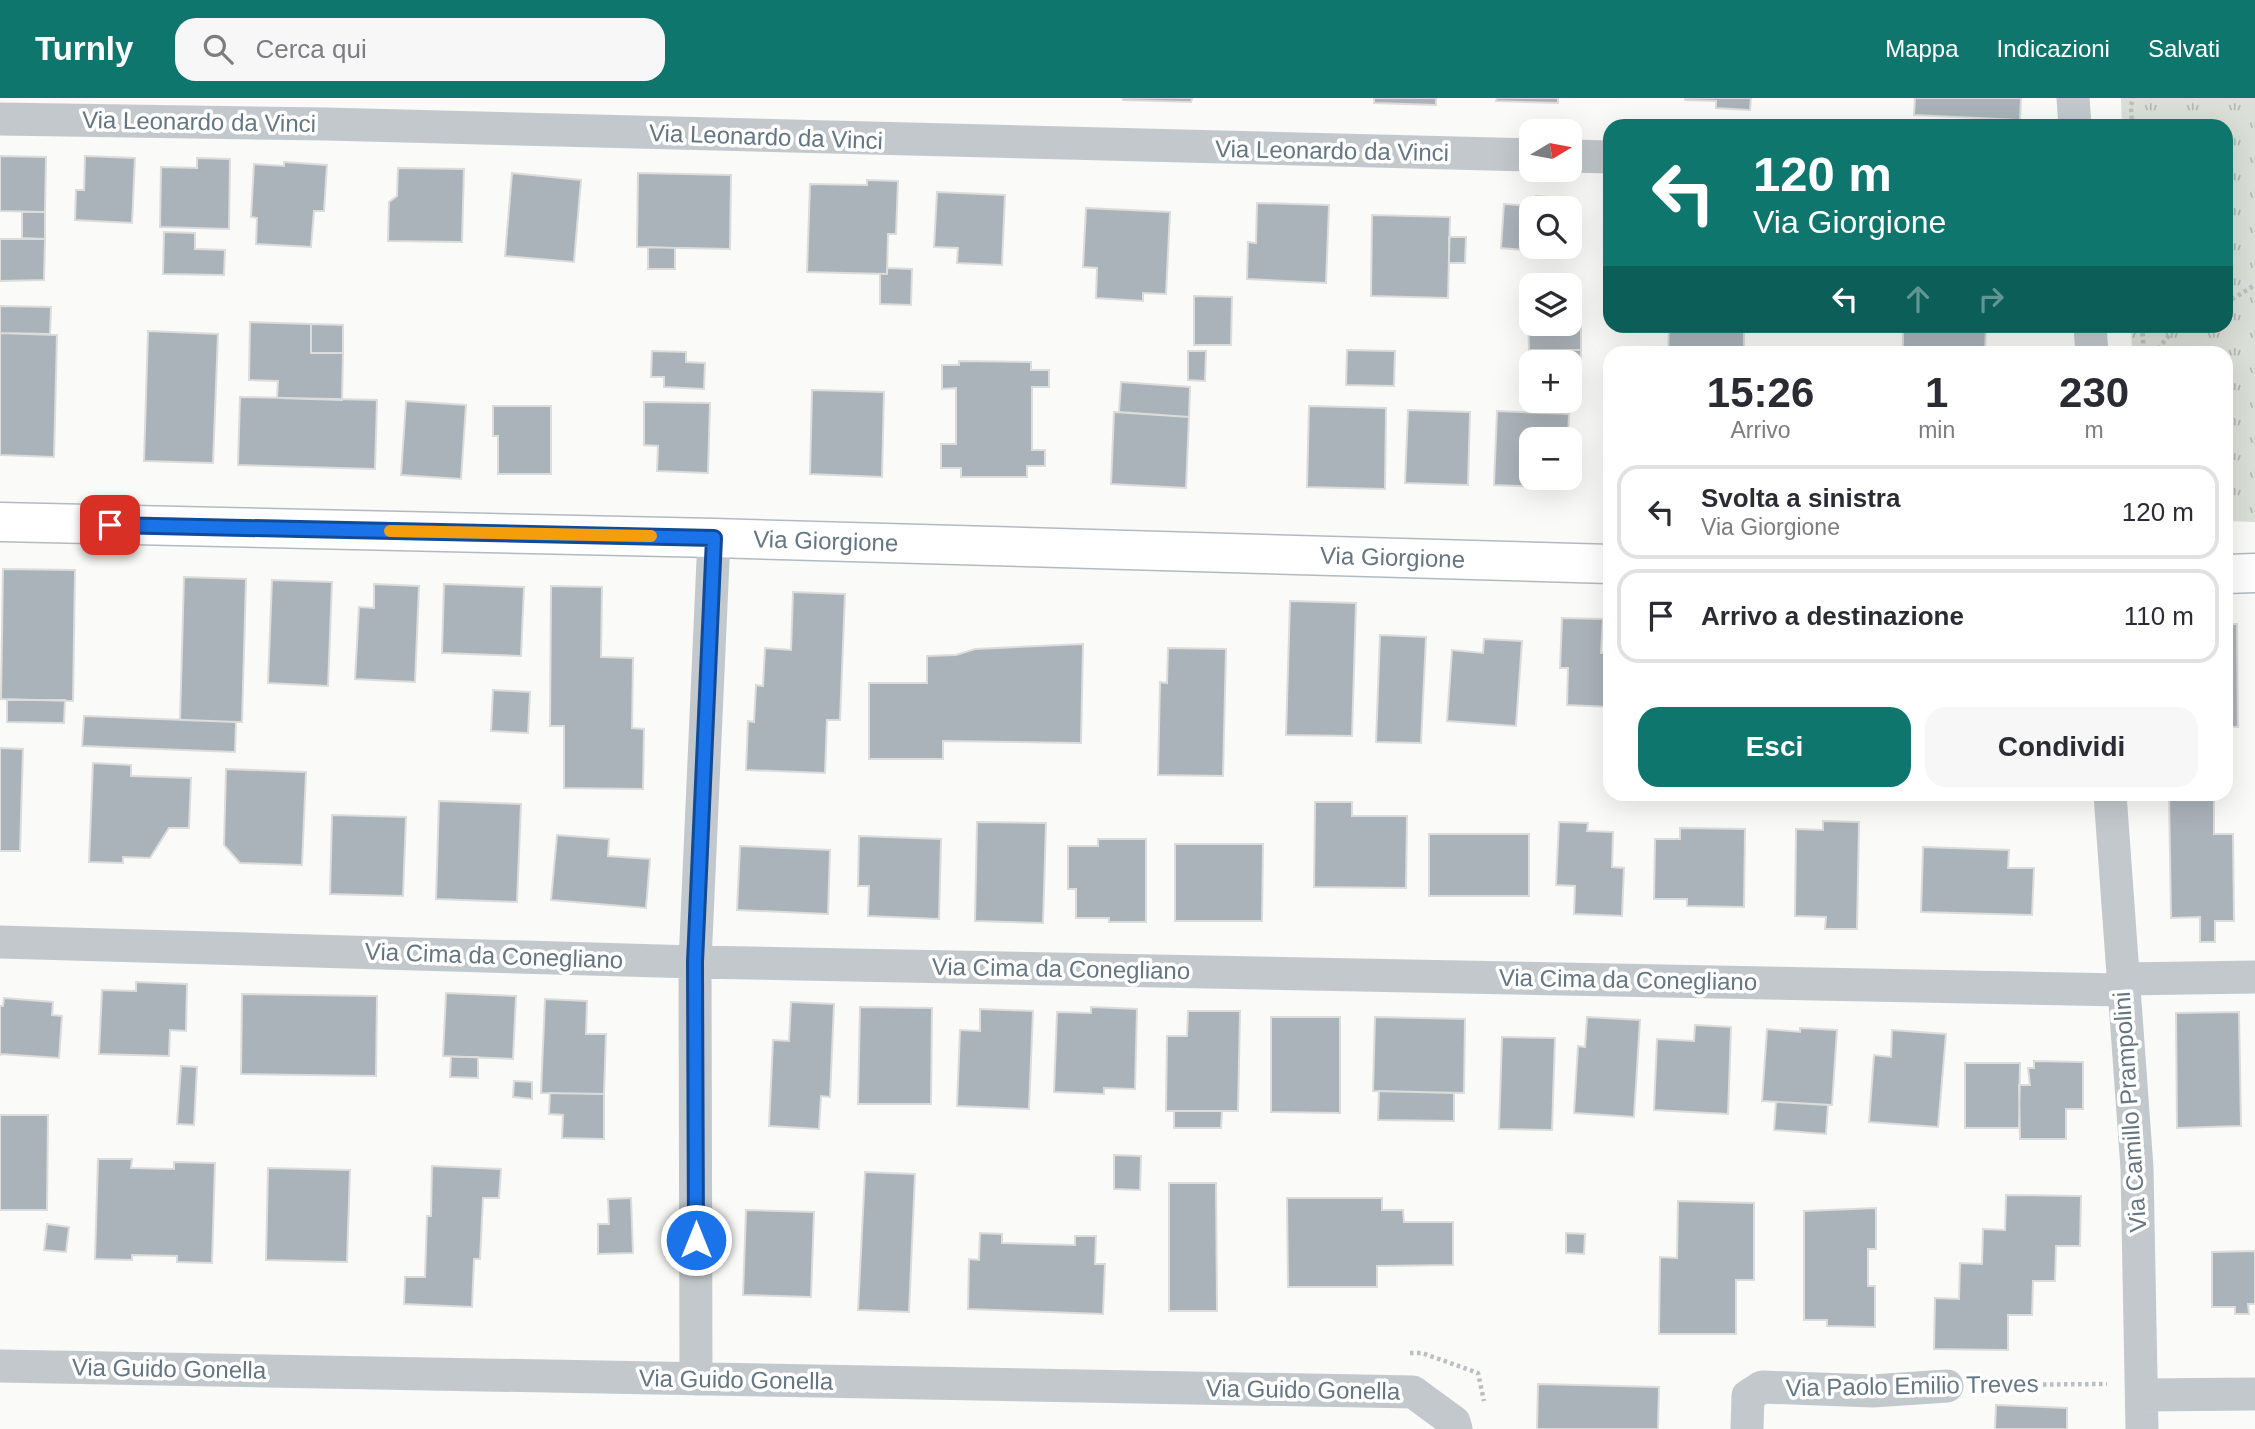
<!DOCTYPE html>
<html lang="it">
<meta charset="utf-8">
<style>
:root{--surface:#fff;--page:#f7f7f7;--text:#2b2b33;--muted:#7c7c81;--line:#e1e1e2;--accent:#0f766e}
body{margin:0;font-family:Arial,sans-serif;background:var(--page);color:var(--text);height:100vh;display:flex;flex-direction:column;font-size:26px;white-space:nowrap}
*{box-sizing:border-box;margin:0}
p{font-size:23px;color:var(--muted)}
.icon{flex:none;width:38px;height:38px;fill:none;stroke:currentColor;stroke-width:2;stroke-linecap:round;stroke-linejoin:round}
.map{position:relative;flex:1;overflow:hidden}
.drawer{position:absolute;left:1603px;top:248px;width:630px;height:455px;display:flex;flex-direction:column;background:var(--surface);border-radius:21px;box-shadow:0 7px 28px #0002}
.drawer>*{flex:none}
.top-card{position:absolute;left:1603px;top:21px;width:630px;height:214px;border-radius:21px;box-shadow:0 7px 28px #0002;background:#0f766e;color:#fff;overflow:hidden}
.needle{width:46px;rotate:80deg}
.buttons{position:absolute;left:1519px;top:21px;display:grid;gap:14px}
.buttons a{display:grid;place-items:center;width:63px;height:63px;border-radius:14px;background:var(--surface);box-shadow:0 7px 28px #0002;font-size:35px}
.pin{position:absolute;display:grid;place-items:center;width:60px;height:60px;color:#fff;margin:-30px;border-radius:14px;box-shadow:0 4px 10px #0006}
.me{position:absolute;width:77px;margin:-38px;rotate:0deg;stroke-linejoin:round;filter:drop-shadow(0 0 5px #0008)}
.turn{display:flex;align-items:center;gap:24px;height:147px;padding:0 35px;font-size:32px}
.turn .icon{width:91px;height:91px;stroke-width:2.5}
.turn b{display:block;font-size:49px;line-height:60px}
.lanes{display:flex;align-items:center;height:66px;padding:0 35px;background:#0003;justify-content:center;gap:35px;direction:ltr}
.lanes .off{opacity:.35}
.eta{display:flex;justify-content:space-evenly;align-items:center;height:119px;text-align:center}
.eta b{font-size:42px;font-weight:600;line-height:49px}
.button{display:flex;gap:14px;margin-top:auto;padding:14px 35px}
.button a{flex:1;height:80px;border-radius:21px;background:var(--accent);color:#fff;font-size:28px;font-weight:600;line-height:80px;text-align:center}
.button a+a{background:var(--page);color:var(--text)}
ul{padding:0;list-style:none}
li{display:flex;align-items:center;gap:21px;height:94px;margin:0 14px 10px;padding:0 21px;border:4px solid var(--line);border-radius:21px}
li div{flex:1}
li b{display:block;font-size:26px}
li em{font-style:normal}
header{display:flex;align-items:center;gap:42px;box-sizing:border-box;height:98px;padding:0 35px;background:var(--accent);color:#fff}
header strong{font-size:33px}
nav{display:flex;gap:38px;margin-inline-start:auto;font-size:24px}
.search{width:490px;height:63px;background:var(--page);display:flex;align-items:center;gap:18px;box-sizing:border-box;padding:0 24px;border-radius:21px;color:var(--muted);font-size:26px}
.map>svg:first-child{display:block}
</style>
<header>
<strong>Turnly</strong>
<div class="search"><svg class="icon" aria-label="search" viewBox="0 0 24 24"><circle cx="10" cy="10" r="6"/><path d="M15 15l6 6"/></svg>Cerca qui</div>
<nav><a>Mappa</a><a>Indicazioni</a><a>Salvati</a></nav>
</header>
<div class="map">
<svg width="2255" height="1331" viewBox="0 0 2255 1331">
<defs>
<pattern id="grass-tufts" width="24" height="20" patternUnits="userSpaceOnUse" patternTransform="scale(1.75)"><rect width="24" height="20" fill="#dadfd7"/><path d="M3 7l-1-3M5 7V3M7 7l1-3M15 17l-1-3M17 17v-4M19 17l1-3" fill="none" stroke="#b4b9b4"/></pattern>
</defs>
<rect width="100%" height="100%" fill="#fafaf8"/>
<path fill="url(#grass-tufts)" d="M 2121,0 L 2255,0 L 2255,424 L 2226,423 L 2226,256 L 2132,255 L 2131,228 L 2226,228 L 2226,28 L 2122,28 Z"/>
<path fill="#aab3b9" stroke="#dcdcda" stroke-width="2" fill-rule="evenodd" d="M 1123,0 L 1192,0 L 1191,4 L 1123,2 Z
M 1374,0 L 1436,0 L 1436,7 L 1374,5 Z
M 1497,0 L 1558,0 L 1558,5 L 1496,3 Z
M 1685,0 L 1751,0 L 1750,12 L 1716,10 L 1716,3 L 1685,2 Z
M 1915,0 L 2021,0 L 2020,22 L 1914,17 Z
M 0,58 L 46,59 L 45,114 L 0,113 Z
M 85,58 L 135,60 L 132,125 L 75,122 L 76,92 L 84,92 Z
M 197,60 L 230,61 L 229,131 L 160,129 L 161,69 L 197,70 Z
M 284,64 L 327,67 L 324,113 L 314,113 L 311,149 L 256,146 L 257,120 L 251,119 L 254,66 L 284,68 Z
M 398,70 L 464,71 L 462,144 L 388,143 L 389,104 L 397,98 Z
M 512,75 L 581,82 L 574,164 L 505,158 Z
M 638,75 L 731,77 L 730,151 L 637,149 Z
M 867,82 L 898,83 L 896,136 L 888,136 L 887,176 L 807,174 L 810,86 L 867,87 Z
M 937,94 L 1005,97 L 1002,167 L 957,165 L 958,150 L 934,149 Z
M 1536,98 L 1574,101 L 1570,156 L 1501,150 L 1504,106 L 1535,108 ZM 1531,110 L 1570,110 L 1570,149 L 1531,149 Z
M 1257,105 L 1329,107 L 1326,185 L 1247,181 L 1248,144 L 1256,145 Z
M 1086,110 L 1170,114 L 1166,196 L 1143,195 L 1143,203 L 1096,200 L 1097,170 L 1083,169 Z
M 22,114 L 45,114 L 45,141 L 22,140 Z
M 1372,117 L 1450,119 L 1448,200 L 1371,198 Z
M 164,134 L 195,135 L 195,151 L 225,152 L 224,177 L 163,176 Z
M 1449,139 L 1466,139 L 1465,165 L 1449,165 Z
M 0,141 L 45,141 L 44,182 L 0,183 Z
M 648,149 L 675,150 L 675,171 L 648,171 Z
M 887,170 L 912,171 L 911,207 L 880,206 L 880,176 L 887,176 Z
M 1194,198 L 1232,199 L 1231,247 L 1194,247 Z
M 0,208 L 51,209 L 50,236 L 0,235 Z
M 1528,220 L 1531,221 L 1531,226 L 1570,226 L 1570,221 L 1581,221 L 1581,252 L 1529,252 Z
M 250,224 L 311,226 L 311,255 L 343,255 L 342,302 L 277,300 L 278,283 L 249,282 Z
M 311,226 L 343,227 L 343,255 L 311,255 Z
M 1669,228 L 1744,228 L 1744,256 L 1668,256 Z
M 1903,228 L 1986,228 L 1985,256 L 1903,256 Z
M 148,233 L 218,236 L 213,365 L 144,363 Z
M 0,235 L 57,237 L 54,359 L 0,357 Z
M 1347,252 L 1395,253 L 1394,288 L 1346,287 Z
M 1544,252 L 1581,252 L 1579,301 L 1570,301 L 1570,264 L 1543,261 Z
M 652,253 L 686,254 L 686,264 L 705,265 L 704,291 L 664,289 L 664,279 L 651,279 Z
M 1188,253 L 1206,253 L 1205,283 L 1188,282 Z
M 959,263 L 1031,264 L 1031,272 L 1049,272 L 1049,289 L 1032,289 L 1032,352 L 1045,352 L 1045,368 L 1027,368 L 1027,379 L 961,379 L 961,370 L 941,370 L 941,346 L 956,346 L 956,290 L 942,291 L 942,267 L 959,267 Z
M 1121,284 L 1190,289 L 1189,319 L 1119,314 Z
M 812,292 L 884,294 L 882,379 L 810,376 Z
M 240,299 L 377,302 L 375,371 L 238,367 Z
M 406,303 L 466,307 L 461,381 L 401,377 Z
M 644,304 L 710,305 L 708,375 L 657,373 L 658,348 L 644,347 Z
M 493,308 L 551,308 L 551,376 L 498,376 L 498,338 L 493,338 Z
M 1309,308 L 1386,310 L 1385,391 L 1307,389 Z
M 1408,312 L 1470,314 L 1468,387 L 1405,385 Z
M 1497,313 L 1569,316 L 1568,341 L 1531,341 L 1531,380 L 1566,380 L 1565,390 L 1494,387 Z
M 1114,314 L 1189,319 L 1186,390 L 1111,386 Z
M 3,471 L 75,472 L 73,603 L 1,601 Z
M 184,479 L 246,481 L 242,624 L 180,622 Z
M 272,482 L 332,484 L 328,588 L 268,585 Z
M 374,486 L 419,488 L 415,584 L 355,581 L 359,509 L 374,510 Z
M 444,486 L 524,489 L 521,558 L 442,555 Z
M 551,488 L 602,489 L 601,559 L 633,560 L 632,630 L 644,631 L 643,691 L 564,690 L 564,628 L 550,628 Z
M 793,494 L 845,496 L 840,622 L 827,622 L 825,675 L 746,672 L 748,623 L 754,624 L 756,587 L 763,588 L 765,550 L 791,552 Z
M 1290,503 L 1356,505 L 1352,638 L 1286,637 Z
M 1562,520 L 1603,521 L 1601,555 L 1610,555 L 1610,609 L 1567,607 L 1568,570 L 1560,570 Z
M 2226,526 L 2237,526 L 2238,629 L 2226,629 Z
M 1380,537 L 1426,539 L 1421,645 L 1376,644 Z
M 1484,541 L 1522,543 L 1516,628 L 1447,623 L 1452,552 L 1483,555 Z
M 1083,546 L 1081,645 L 943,643 L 943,661 L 869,661 L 869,585 L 927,585 L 927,558 L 956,557 L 975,551 Z
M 1168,550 L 1226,551 L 1223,678 L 1158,677 L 1160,584 L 1167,585 Z
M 493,592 L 530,594 L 528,635 L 491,633 Z
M 7,602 L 65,602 L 64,625 L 7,624 Z
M 84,618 L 236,624 L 235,654 L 82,648 Z
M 0,650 L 23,651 L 20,753 L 0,753 Z
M 93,665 L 131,667 L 131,678 L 191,680 L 189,730 L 169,730 L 150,760 L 123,759 L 123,765 L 89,764 Z
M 226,671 L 306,674 L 302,767 L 240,765 L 224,747 Z
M 1828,696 L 1863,696 L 1863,700 L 1828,700 Z
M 2169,696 L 2214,696 L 2214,736 L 2233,736 L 2234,823 L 2215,823 L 2215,844 L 2200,844 L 2200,819 L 2171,820 Z
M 439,703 L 521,706 L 517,804 L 436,801 Z
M 1315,704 L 1352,704 L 1352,718 L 1407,718 L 1406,790 L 1314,789 Z
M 332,717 L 406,719 L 403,798 L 330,796 Z
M 1823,723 L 1859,724 L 1857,831 L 1825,831 L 1826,819 L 1795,818 L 1796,731 L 1823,732 Z
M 977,724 L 1046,725 L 1043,825 L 975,823 Z
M 1559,724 L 1588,725 L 1587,733 L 1613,734 L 1612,769 L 1624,770 L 1622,818 L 1574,816 L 1575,788 L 1556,787 Z
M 1680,730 L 1745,731 L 1744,809 L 1687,808 L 1687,801 L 1654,801 L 1655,741 L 1680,741 Z
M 1429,736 L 1529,736 L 1529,798 L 1429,798 Z
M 557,737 L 609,741 L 608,758 L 650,761 L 646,810 L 551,802 Z
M 859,738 L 941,741 L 939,821 L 868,818 L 869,788 L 858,788 Z
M 1098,741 L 1146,741 L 1146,824 L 1109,824 L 1109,820 L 1076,820 L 1076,791 L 1068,791 L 1068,748 L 1098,748 Z
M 1175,746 L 1263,746 L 1262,823 L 1175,823 Z
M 740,748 L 830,752 L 828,816 L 737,812 Z
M 1923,749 L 2009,752 L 2008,770 L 2034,770 L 2032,817 L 1921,814 Z
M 136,884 L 187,886 L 186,933 L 170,932 L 169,958 L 99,956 L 102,892 L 136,893 Z
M 446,895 L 516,898 L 513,961 L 443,958 Z
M 242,896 L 377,898 L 376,978 L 241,976 Z
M 4,900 L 53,904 L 52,917 L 62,918 L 59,960 L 0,956 L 0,958 L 0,908 L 3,908 Z
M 545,901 L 587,903 L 586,936 L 606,936 L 604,996 L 541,995 Z
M 791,904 L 834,906 L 830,999 L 821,998 L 819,1031 L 769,1028 L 773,942 L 789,943 Z
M 860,909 L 932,910 L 931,1006 L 858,1006 Z
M 1091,909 L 1137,911 L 1135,991 L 1104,990 L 1104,996 L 1054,994 L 1057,914 L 1091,915 Z
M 980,911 L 1033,913 L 1029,1011 L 957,1008 L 960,932 L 980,933 Z
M 1188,913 L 1240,913 L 1238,1013 L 1166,1013 L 1167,938 L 1187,938 Z
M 2239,914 L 2241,1028 L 2177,1030 L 2176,915 Z
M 1271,919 L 1340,919 L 1340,1015 L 1271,1014 Z
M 1375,919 L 1465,921 L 1464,995 L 1373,993 Z
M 1587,919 L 1640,922 L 1634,1019 L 1574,1015 L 1578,948 L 1585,949 Z
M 1695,927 L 1731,929 L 1728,1016 L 1654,1012 L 1657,941 L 1694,943 Z
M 1800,930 L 1837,932 L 1832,1007 L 1762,1003 L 1767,931 L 1800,934 Z
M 1892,932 L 1946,936 L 1938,1029 L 1869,1024 L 1874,957 L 1891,959 Z
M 1502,939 L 1555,940 L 1552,1032 L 1499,1031 Z
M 451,959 L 478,959 L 478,980 L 450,979 Z
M 2034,963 L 2083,964 L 2083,1011 L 2066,1011 L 2066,1041 L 2020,1041 L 2019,987 L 2030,987 L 2028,970 L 2034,970 Z
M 1965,965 L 2020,965 L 2019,1030 L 1965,1030 Z
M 181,968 L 197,969 L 194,1027 L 177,1026 Z
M 514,983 L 532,984 L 532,1001 L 513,999 Z
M 1379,993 L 1454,995 L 1454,1023 L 1378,1022 Z
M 550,995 L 604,996 L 604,1041 L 562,1040 L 563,1017 L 549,1016 Z
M 1776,1004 L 1828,1007 L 1826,1036 L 1774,1032 Z
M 1174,1013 L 1222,1013 L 1221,1030 L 1174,1030 Z
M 0,1017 L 48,1017 L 47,1112 L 0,1112 Z
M 1114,1057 L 1141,1058 L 1140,1092 L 1114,1091 Z
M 98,1061 L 132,1061 L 131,1070 L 174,1071 L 174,1064 L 215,1065 L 212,1165 L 177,1164 L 177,1158 L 132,1157 L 132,1162 L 95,1161 Z
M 432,1068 L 501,1071 L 499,1100 L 483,1100 L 480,1161 L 474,1161 L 472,1209 L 404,1206 L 405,1179 L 425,1179 L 427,1118 L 431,1118 Z
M 268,1070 L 350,1072 L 347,1164 L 266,1162 Z
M 865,1074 L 915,1076 L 909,1214 L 858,1212 Z
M 1169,1085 L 1216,1085 L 1217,1213 L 1169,1213 Z
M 2006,1097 L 2081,1098 L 2080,1148 L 2056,1148 L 2055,1183 L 2033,1183 L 2032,1217 L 2008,1217 L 2008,1252 L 1934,1251 L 1935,1200 L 1959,1201 L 1960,1165 L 1982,1166 L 1983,1131 L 2005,1132 Z
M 631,1100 L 633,1155 L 598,1156 L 598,1126 L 609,1126 L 608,1101 Z
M 1287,1100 L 1382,1100 L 1382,1112 L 1403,1112 L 1404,1124 L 1453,1124 L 1453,1167 L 1377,1168 L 1377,1189 L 1288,1189 Z
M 1678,1103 L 1754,1105 L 1754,1182 L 1736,1182 L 1736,1236 L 1659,1236 L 1660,1159 L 1677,1160 Z
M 1876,1110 L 1876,1151 L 1868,1151 L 1868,1188 L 1875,1188 L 1875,1229 L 1827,1228 L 1827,1222 L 1804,1222 L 1804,1113 Z
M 746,1112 L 814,1114 L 811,1199 L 743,1197 Z
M 47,1126 L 69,1129 L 66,1154 L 44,1152 Z
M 980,1135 L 1002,1136 L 1002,1145 L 1075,1147 L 1075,1138 L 1096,1138 L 1095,1166 L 1105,1166 L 1103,1216 L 968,1211 L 969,1161 L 979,1162 Z
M 1566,1135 L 1585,1136 L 1584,1156 L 1566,1155 Z
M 2255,1153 L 2255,1206 L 2248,1206 L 2249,1216 L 2235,1216 L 2235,1209 L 2212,1209 L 2212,1154 Z
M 1538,1286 L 1659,1289 L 1658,1331 L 1537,1331 Z
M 1996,1307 L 2067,1310 L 2067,1331 L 1995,1331 Z"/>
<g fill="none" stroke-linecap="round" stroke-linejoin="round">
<g stroke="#b3babf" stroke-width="41">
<g id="secondary">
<path id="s1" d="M 0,424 L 714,440 L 1610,466"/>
<path d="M 2226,476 L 2255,475"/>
</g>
</g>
<path stroke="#bbbfc2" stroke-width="4.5" stroke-dasharray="3.5 3.5" stroke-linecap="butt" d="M 2132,28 L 2131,8 L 2133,0
M 2226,205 L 2255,187
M 2142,228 L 2144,256
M 2153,256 L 2175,231 L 2181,228
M 1410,1255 L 1422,1255 L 1478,1275 L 1484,1303
M 1980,1287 L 2107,1286"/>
<path stroke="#c3c8cc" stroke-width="33" d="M 2073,0 L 2075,28
M 0,21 L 326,26 L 1531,57
M 1570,58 L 1610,59
M 2090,228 L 2092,256
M 2110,696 L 2137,1070 L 2142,1331
M 0,844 L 695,864 L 2122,892
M 2122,881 L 2255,879
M 0,1268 L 1413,1294 L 1454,1324 L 1456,1331
M 696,1281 L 695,864 L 714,440
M 2142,1297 L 2255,1296
M 1747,1331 L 1748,1298 L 1762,1289 L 1873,1293 L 1947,1288"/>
<use href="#secondary" stroke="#fff" stroke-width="38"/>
</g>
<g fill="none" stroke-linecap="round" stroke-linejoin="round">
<g stroke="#114b97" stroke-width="18">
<path id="route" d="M 110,427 L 714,440 L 695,864 L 696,1142"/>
</g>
<use href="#route" stroke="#1a73e8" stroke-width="12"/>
<path stroke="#f59e0b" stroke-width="12" d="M 390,433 L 651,438"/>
</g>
<g text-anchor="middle" stroke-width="7" stroke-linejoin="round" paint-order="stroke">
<g font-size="24" fill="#657683" stroke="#fff">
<text transform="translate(199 24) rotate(1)" y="8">Via Leonardo da Vinci</text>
<text transform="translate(766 39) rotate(2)" y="8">Via Leonardo da Vinci</text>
<text transform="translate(1332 53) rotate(1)" y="8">Via Leonardo da Vinci</text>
<text dy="8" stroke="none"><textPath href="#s1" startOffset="826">Via Giorgione</textPath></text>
<text dy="8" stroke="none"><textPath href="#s1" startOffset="1393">Via Giorgione</textPath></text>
<text transform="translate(494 858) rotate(2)" y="8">Via Cima da Conegliano</text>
<text transform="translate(1061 871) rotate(1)" y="8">Via Cima da Conegliano</text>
<text transform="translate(1628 882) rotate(1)" y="8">Via Cima da Conegliano</text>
<text transform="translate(2130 1014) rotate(-94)" y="8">Via Camillo Prampolini</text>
<text transform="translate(169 1271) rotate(1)" y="8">Via Guido Gonella</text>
<text transform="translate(736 1282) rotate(1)" y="8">Via Guido Gonella</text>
<text transform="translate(1912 1288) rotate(-1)" y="8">Via Paolo Emilio Treves</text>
<text transform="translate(1303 1292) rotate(1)" y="8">Via Guido Gonella</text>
</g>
</g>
</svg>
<div class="buttons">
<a><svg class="needle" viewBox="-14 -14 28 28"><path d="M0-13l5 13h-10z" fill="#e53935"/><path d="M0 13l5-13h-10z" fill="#7c7c81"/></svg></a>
<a><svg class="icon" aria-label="search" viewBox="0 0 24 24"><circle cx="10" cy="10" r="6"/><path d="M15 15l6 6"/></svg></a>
<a><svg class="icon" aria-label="layers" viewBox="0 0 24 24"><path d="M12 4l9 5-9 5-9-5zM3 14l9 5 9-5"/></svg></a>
<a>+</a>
<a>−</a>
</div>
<div class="pin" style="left:110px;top:427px;background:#d93025"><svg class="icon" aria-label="arrive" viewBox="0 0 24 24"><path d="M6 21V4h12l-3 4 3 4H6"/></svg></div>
<svg class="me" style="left:696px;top:1142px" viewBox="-20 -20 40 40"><circle r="17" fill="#1a73e8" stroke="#fff" stroke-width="3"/><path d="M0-11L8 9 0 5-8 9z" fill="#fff"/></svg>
<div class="top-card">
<div class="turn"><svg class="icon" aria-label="left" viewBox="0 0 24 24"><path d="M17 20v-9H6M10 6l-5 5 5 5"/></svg><div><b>120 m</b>Via Giorgione</div></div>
<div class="lanes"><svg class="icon" aria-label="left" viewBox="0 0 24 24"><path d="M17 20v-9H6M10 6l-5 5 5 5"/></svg><svg class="icon off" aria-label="ahead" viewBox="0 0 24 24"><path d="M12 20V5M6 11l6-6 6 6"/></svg><svg class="icon off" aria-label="right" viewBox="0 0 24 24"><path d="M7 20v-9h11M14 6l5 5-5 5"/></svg></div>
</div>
<section class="drawer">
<div class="eta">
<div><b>15:26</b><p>Arrivo</p></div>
<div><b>1</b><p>min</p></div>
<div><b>230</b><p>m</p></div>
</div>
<ul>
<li><svg class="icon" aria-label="left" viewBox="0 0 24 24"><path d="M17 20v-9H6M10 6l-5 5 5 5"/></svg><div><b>Svolta a sinistra</b><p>Via Giorgione</p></div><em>120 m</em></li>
<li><svg class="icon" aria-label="arrive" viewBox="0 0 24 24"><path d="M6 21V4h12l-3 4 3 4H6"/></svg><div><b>Arrivo a destinazione</b></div><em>110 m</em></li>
</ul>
<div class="button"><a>Esci</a><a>Condividi</a></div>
</section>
</div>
